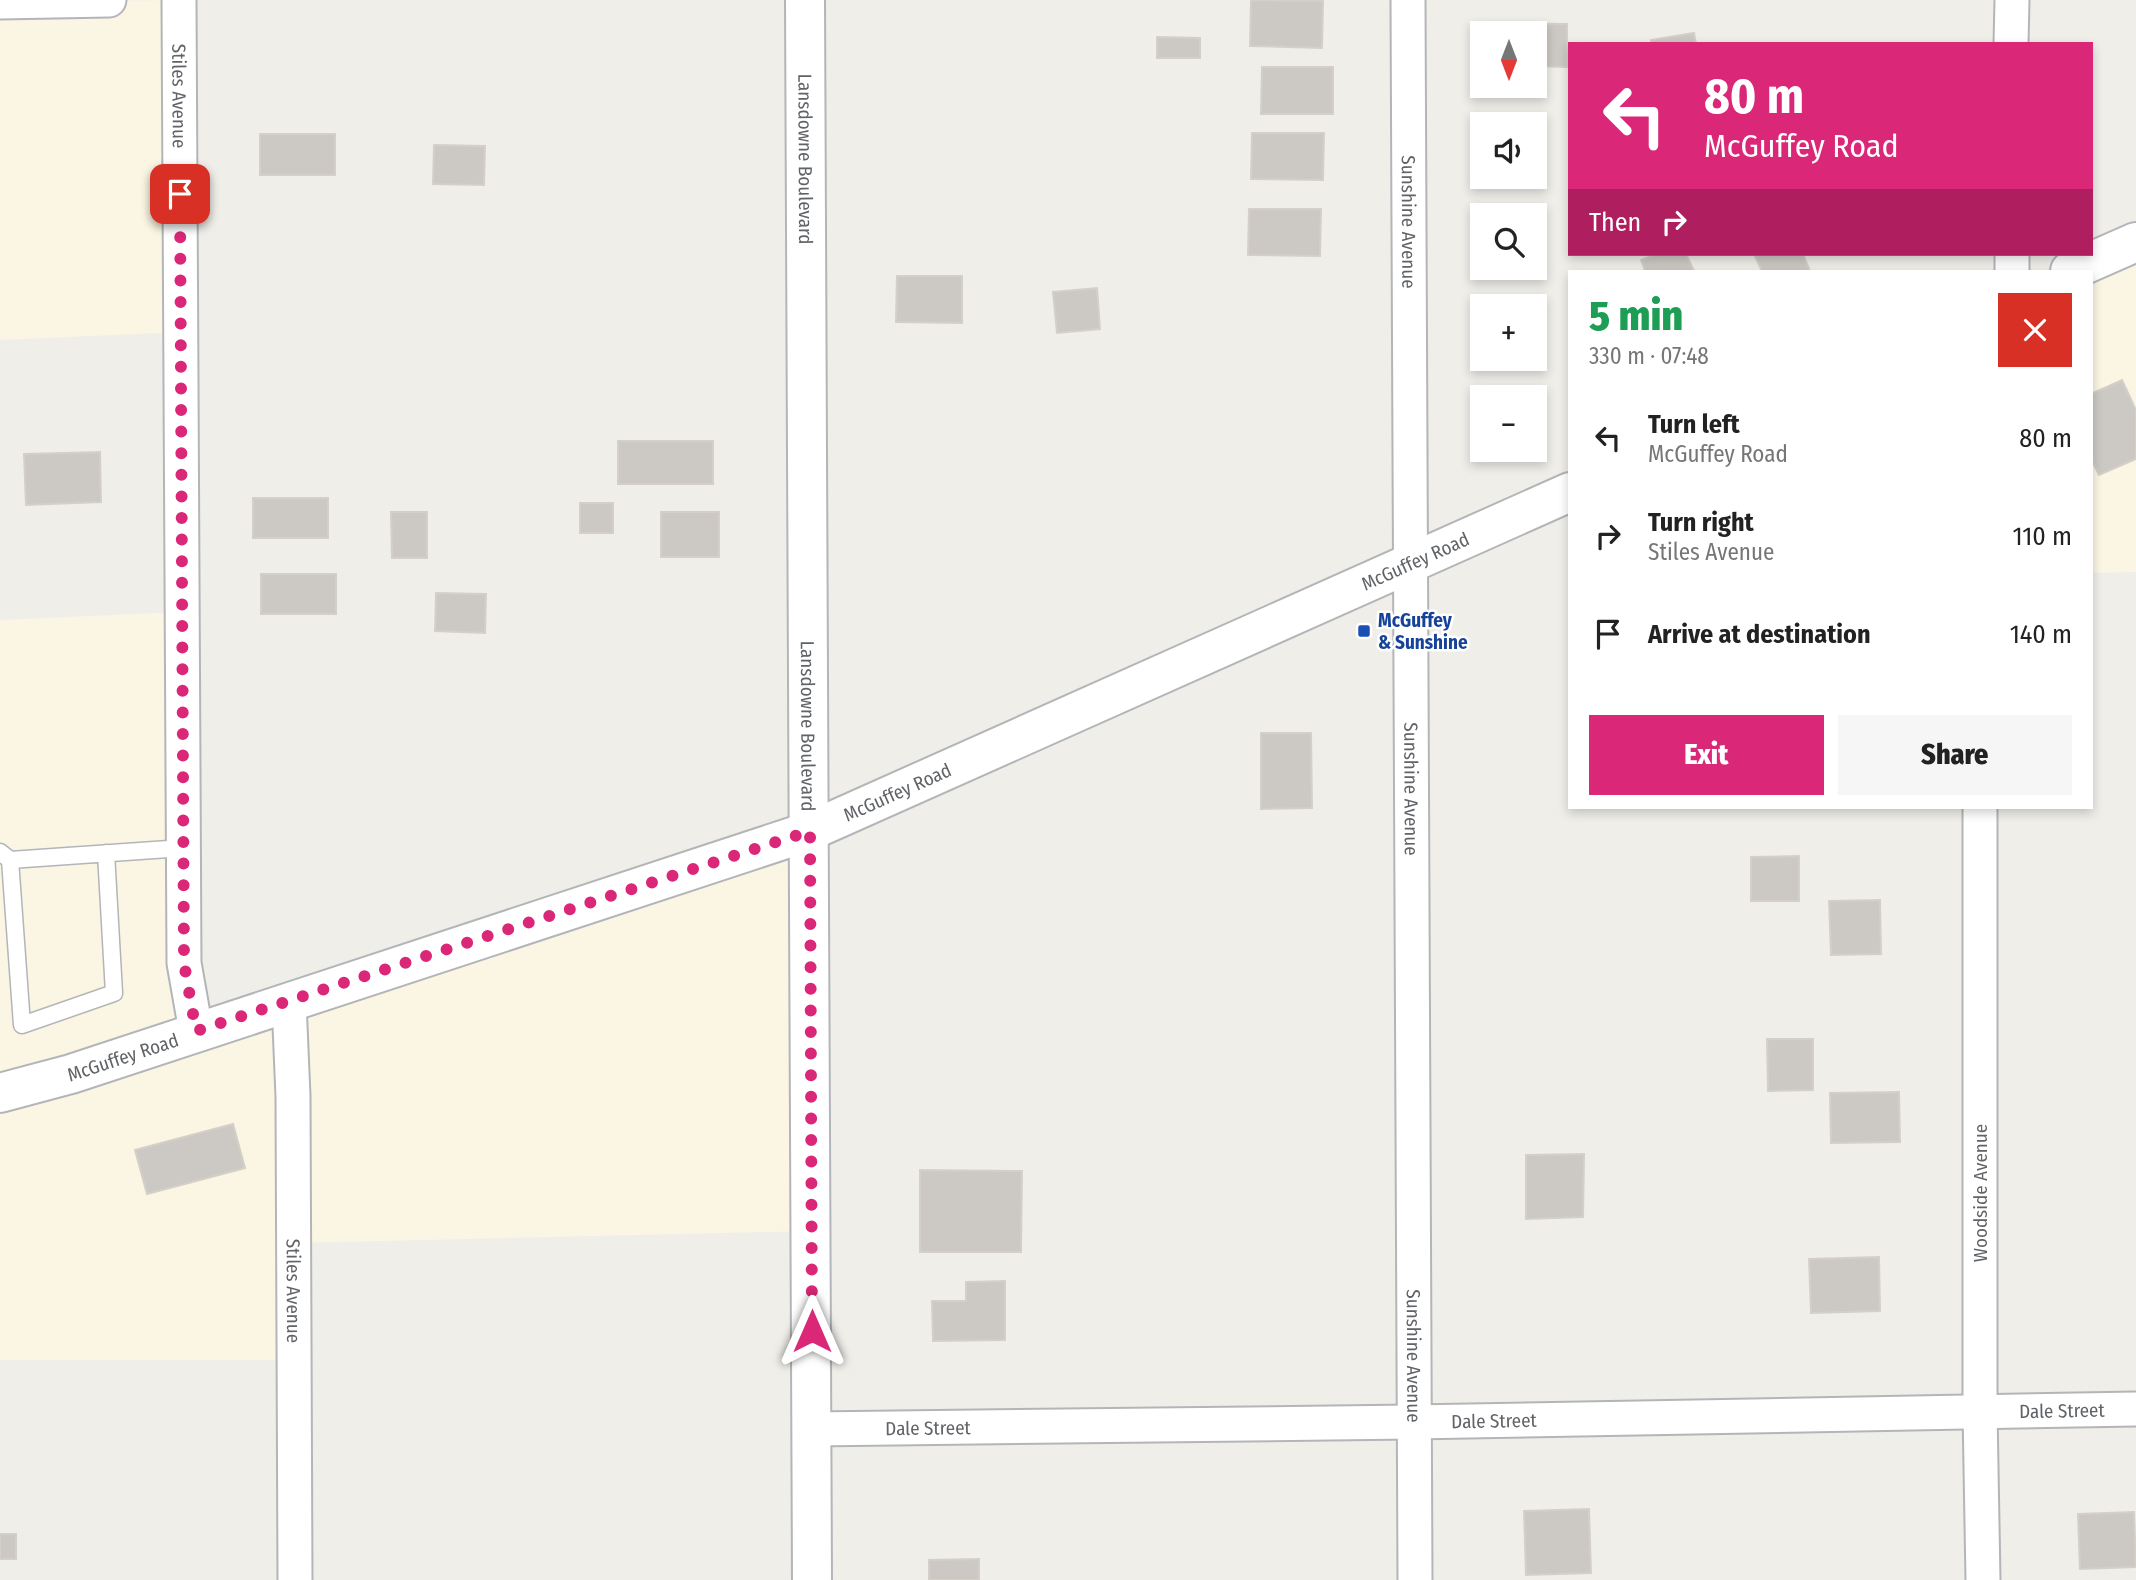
<!DOCTYPE html>
<meta charset="utf-8">
<style>
:root{--surface:#fff;--page:#f6f6f6;--text:#222;--muted:#767676;--accent:#db2777}
body{margin:0;font-family:"Fira Sans Condensed",sans-serif;background:var(--page);color:var(--text);height:100vh;display:flex;flex-direction:column;font-size:26px;white-space:nowrap}
*{box-sizing:border-box;margin:0}
p{font-size:23px;color:var(--muted)}
.icon{flex:none;width:38px;height:38px;fill:none;stroke:currentColor;stroke-width:2;stroke-linecap:round;stroke-linejoin:round}
.map{position:relative;flex:1;overflow:hidden}
.sheet{position:absolute;left:1568px;top:270px;width:525px;height:539px;display:flex;flex-direction:column;background:var(--surface);border-radius:0px;box-shadow:0 4px 10px #0003}
.sheet>*{flex:none}
.top-card{position:absolute;left:1568px;top:42px;width:525px;height:214px;border-radius:0px;box-shadow:0 4px 10px #0003;background:#db2777;color:#fff;overflow:hidden}
.needle{width:46px;rotate:180deg}
.controls{position:absolute;left:1470px;top:21px;display:grid;gap:14px}
.controls a{display:grid;place-items:center;width:77px;height:77px;border-radius:0px;background:var(--surface);box-shadow:0 4px 10px #0003;font-size:35px}
.pin{position:absolute;display:grid;place-items:center;width:60px;height:60px;color:#fff;margin:-30px;border-radius:14px;box-shadow:0 4px 10px #0006}
.me{position:absolute;width:77px;margin:-38px;rotate:0deg;stroke-linejoin:round;filter:drop-shadow(0 0 5px #0008)}
.turn{display:flex;align-items:center;gap:24px;height:147px;padding:0 21px;font-size:32px}
.turn .icon{width:91px;height:91px;stroke-width:2.5}
.turn b{display:block;font-size:49px;line-height:60px}
.then{display:flex;align-items:center;height:66px;padding:0 21px;background:#0003;gap:14px;font-size:26px}
.round{display:grid;place-items:center;flex:none;width:74px;height:74px;border-radius:0px;background:var(--page)}
.headline{display:flex;align-items:center;justify-content:space-between;height:119px;padding:0 21px}
h1{font-size:42px;font-weight:800;line-height:52px;color:#1e9e55}
.button{display:flex;gap:14px;margin-top:auto;padding:14px 21px}
.button a{flex:1;height:80px;border-radius:0px;background:var(--accent);color:#fff;font-size:28px;font-weight:800;line-height:80px;text-align:center}
.button a+a{background:var(--page);color:var(--text)}
ul{padding:0;list-style:none}
li{display:flex;align-items:center;gap:21px;height:98px;padding:0 21px}
li div{flex:1}
li b{display:block;font-size:26px}
li em{font-style:normal}
.map>svg:first-child{display:block}
</style>
<div class="map">
<svg width="2136" height="1580" viewBox="0 0 2136 1580">
<rect width="100%" height="100%" fill="#f0eee9"/>
<path fill="#fbf5e3" d="M 179,0 L 180,332 L 0,340 L 0,2 Z
M 2136,242 L 2136,572 L 2091,573 L 2091,271 Z
M 182,612 L 197,1031 L 810,831 L 811,1231 L 294,1243 L 294,1360 L 0,1360 L 0,620 Z"/>
<path fill="#ccc9c5" stroke="#d4d0c8" stroke-width="2" d="M 1251,0 L 1323,1 L 1322,48 L 1250,46 Z
M 1497,23 L 1567,24 L 1567,67 L 1535,66 L 1535,33 L 1497,33 Z
M 1694,33 L 1696,44 L 1651,44 L 1651,40 Z
M 1157,37 L 1200,38 L 1200,58 L 1157,58 Z
M 1262,67 L 1333,67 L 1333,114 L 1261,114 Z
M 1252,133 L 1324,133 L 1323,180 L 1251,179 Z
M 260,134 L 335,134 L 335,175 L 260,175 Z
M 434,145 L 485,146 L 484,185 L 433,184 Z
M 1249,209 L 1321,209 L 1320,256 L 1248,255 Z
M 1657,254 L 1686,254 L 1694,271 L 1645,271 L 1641,260 Z
M 1754,254 L 1803,254 L 1810,271 L 1762,271 Z
M 897,276 L 962,276 L 962,323 L 896,322 Z
M 1097,288 L 1100,329 L 1057,333 L 1053,292 Z
M 2122,380 L 2136,410 L 2136,459 L 2099,475 L 2091,459 L 2091,394 Z
M 618,441 L 713,441 L 713,484 L 618,484 Z
M 100,452 L 101,502 L 26,505 L 24,454 Z
M 253,498 L 328,498 L 328,538 L 253,538 Z
M 580,503 L 613,503 L 613,533 L 580,533 Z
M 391,512 L 427,512 L 427,558 L 392,558 Z
M 661,512 L 719,512 L 719,557 L 661,557 Z
M 261,574 L 336,574 L 336,614 L 261,614 Z
M 436,593 L 486,594 L 485,633 L 435,631 Z
M 1261,733 L 1311,733 L 1312,808 L 1261,809 Z
M 1799,856 L 1799,901 L 1751,901 L 1751,857 Z
M 1880,900 L 1881,954 L 1831,955 L 1829,901 Z
M 1767,1039 L 1813,1039 L 1813,1090 L 1768,1091 Z
M 1899,1092 L 1900,1142 L 1831,1143 L 1830,1093 Z
M 233,1124 L 245,1168 L 147,1194 L 135,1150 Z
M 1584,1154 L 1583,1217 L 1526,1219 L 1526,1155 Z
M 920,1170 L 1022,1171 L 1021,1252 L 920,1252 Z
M 1879,1257 L 1880,1311 L 1811,1313 L 1809,1259 Z
M 1005,1281 L 1005,1340 L 933,1341 L 932,1301 L 966,1301 L 966,1282 Z
M 1589,1509 L 1591,1573 L 1526,1575 L 1524,1511 Z
M 2134,1512 L 2136,1567 L 2080,1569 L 2078,1514 Z
M 0,1534 L 16,1534 L 16,1559 L 0,1559 Z
M 979,1559 L 979,1580 L 929,1580 L 929,1560 Z"/>
<g fill="none" stroke-linecap="round" stroke-linejoin="round">
<g stroke="#b3b5b9" stroke-width="19">
<path id="service" d="M 0,852 L 10,860 L 183,848
M 10,860 L 22,1025 L 114,993 L 106,853"/>
</g>
<g stroke="#b3b5b9" stroke-width="37">
<g id="minor">
<path id="s1" d="M 179,0 L 184,963 L 196,1031"/>
<path id="s2" d="M 1408,0 L 1415,1580"/>
<path d="M 0,2 L 109,0"/>
<path d="M 2011,44 L 2012,0"/>
<path d="M 2012,254 L 2012,271"/>
<path d="M 1980,807 L 1980,1411 L 1983,1580"/>
<path id="s3" d="M 289,1002 L 293,1096 L 295,1580"/>
<path id="s4" d="M 812,1429 L 1412,1422 L 2136,1409"/>
</g>
</g>
<g stroke="#b3b5b9" stroke-width="42">
<g id="tertiary">
<path id="s5" d="M 805,0 L 812,1580"/>
<path d="M 2070,271 L 2136,242"/>
<path id="s6" d="M 0,1093 L 71,1074 L 810,831 L 1570,492"/>
</g>
</g>
<use href="#service" stroke="#fff" stroke-width="16"/>
<use href="#minor" stroke="#fff" stroke-width="33"/>
<use href="#tertiary" stroke="#fff" stroke-width="38"/>
</g>
<g fill="none" stroke-linecap="round" stroke-linejoin="round">
<path stroke="#db2777" stroke-width="12" stroke-dasharray="0 21.6" d="M 180,194 L 184,963 L 196,1031 L 810,831 L 812,1331"/>
</g>
<rect fill="#1a4fb4" stroke="#fff" stroke-width="2.5" x="1357" y="624" width="14" height="14" rx="3.5"/>
<g text-anchor="middle" stroke-width="5" stroke-linejoin="round" paint-order="stroke">
<g font-size="19" fill="#606367" stroke="#fff">
<text dy="7" stroke="none"><textPath href="#s1" startOffset="96">Stiles Avenue</textPath></text>
<text dy="7" stroke="none"><textPath href="#s5" startOffset="159">Lansdowne Boulevard</textPath></text>
<text dy="7" stroke="none"><textPath href="#s2" startOffset="222">Sunshine Avenue</textPath></text>
<text dy="7" stroke="none"><textPath href="#s6" startOffset="1514">McGuffey Road</textPath></text>
<text dy="7" stroke="none"><textPath href="#s5" startOffset="726">Lansdowne Boulevard</textPath></text>
<text dy="7" stroke="none"><textPath href="#s2" startOffset="789">Sunshine Avenue</textPath></text>
<text dy="7" stroke="none"><textPath href="#s6" startOffset="947">McGuffey Road</textPath></text>
<text dy="7" stroke="none"><textPath href="#s6" startOffset="128">McGuffey Road</textPath></text>
<text transform="translate(1980 1193) rotate(-90)" y="7">Woodside Avenue</text>
<text dy="7" stroke="none"><textPath href="#s3" startOffset="289">Stiles Avenue</textPath></text>
<text dy="7" stroke="none"><textPath href="#s2" startOffset="1356">Sunshine Avenue</textPath></text>
<text dy="7" stroke="none"><textPath href="#s4" startOffset="1250">Dale Street</textPath></text>
<text dy="7" stroke="none"><textPath href="#s4" startOffset="682">Dale Street</textPath></text>
<text dy="7" stroke="none"><textPath href="#s4" startOffset="116">Dale Street</textPath></text>
</g>
<g font-size="19" font-weight="bold" fill="#164399" stroke="#fff" text-anchor="start">
<text x="1378" y="627">McGuffey<tspan x="1378" dy="22">&amp; Sunshine</tspan></text>
</g>
</g>
</svg>
<div class="controls">
<a><svg class="needle" viewBox="-14 -14 28 28"><path d="M0-13l5 13h-10z" fill="#e53935"/><path d="M0 13l5-13h-10z" fill="#767676"/></svg></a>
<a><svg class="icon" aria-label="sound" viewBox="0 0 24 24"><path d="M4 9h4l5-4v14l-5-4H4zM17 9q2 3 0 6"/></svg></a>
<a><svg class="icon" aria-label="search" viewBox="0 0 24 24"><circle cx="10" cy="10" r="6"/><path d="M15 15l6 6"/></svg></a>
<a>+</a>
<a>−</a>
</div>
<div class="pin" style="left:180px;top:194px;background:#d93025"><svg class="icon" aria-label="arrive" viewBox="0 0 24 24"><path d="M6 21V4h12l-3 4 3 4H6"/></svg></div>
<svg class="me" style="left:812px;top:1331px" viewBox="-20 -20 40 40"><path d="M0-17L14 15 0 8-14 15z" fill="#db2777" stroke="#fff" stroke-width="4"/></svg>
<div class="top-card">
<div class="turn"><svg class="icon" aria-label="left" viewBox="0 0 24 24"><path d="M17 20v-9H6M10 6l-5 5 5 5"/></svg><div><b>80 m</b>McGuffey Road</div></div>
<div class="then">Then<svg class="icon" aria-label="right" viewBox="0 0 24 24"><path d="M7 20v-9h11M14 6l5 5-5 5"/></svg></div>
</div>
<section class="sheet">
<div class="headline"><div><h1>5 min</h1><p>330 m · 07:48</p></div><a class="round" style="background:#d93025;color:#fff"><svg class="icon" aria-label="close" viewBox="0 0 24 24"><path d="M6 6l12 12M18 6L6 18"/></svg></a></div>
<ul>
<li><svg class="icon" aria-label="left" viewBox="0 0 24 24"><path d="M17 20v-9H6M10 6l-5 5 5 5"/></svg><div><b>Turn left</b><p>McGuffey Road</p></div><em>80 m</em></li>
<li><svg class="icon" aria-label="right" viewBox="0 0 24 24"><path d="M7 20v-9h11M14 6l5 5-5 5"/></svg><div><b>Turn right</b><p>Stiles Avenue</p></div><em>110 m</em></li>
<li><svg class="icon" aria-label="arrive" viewBox="0 0 24 24"><path d="M6 21V4h12l-3 4 3 4H6"/></svg><div><b>Arrive at destination</b></div><em>140 m</em></li>
</ul>
<div class="button"><a>Exit</a><a>Share</a></div>
</section>
</div>
